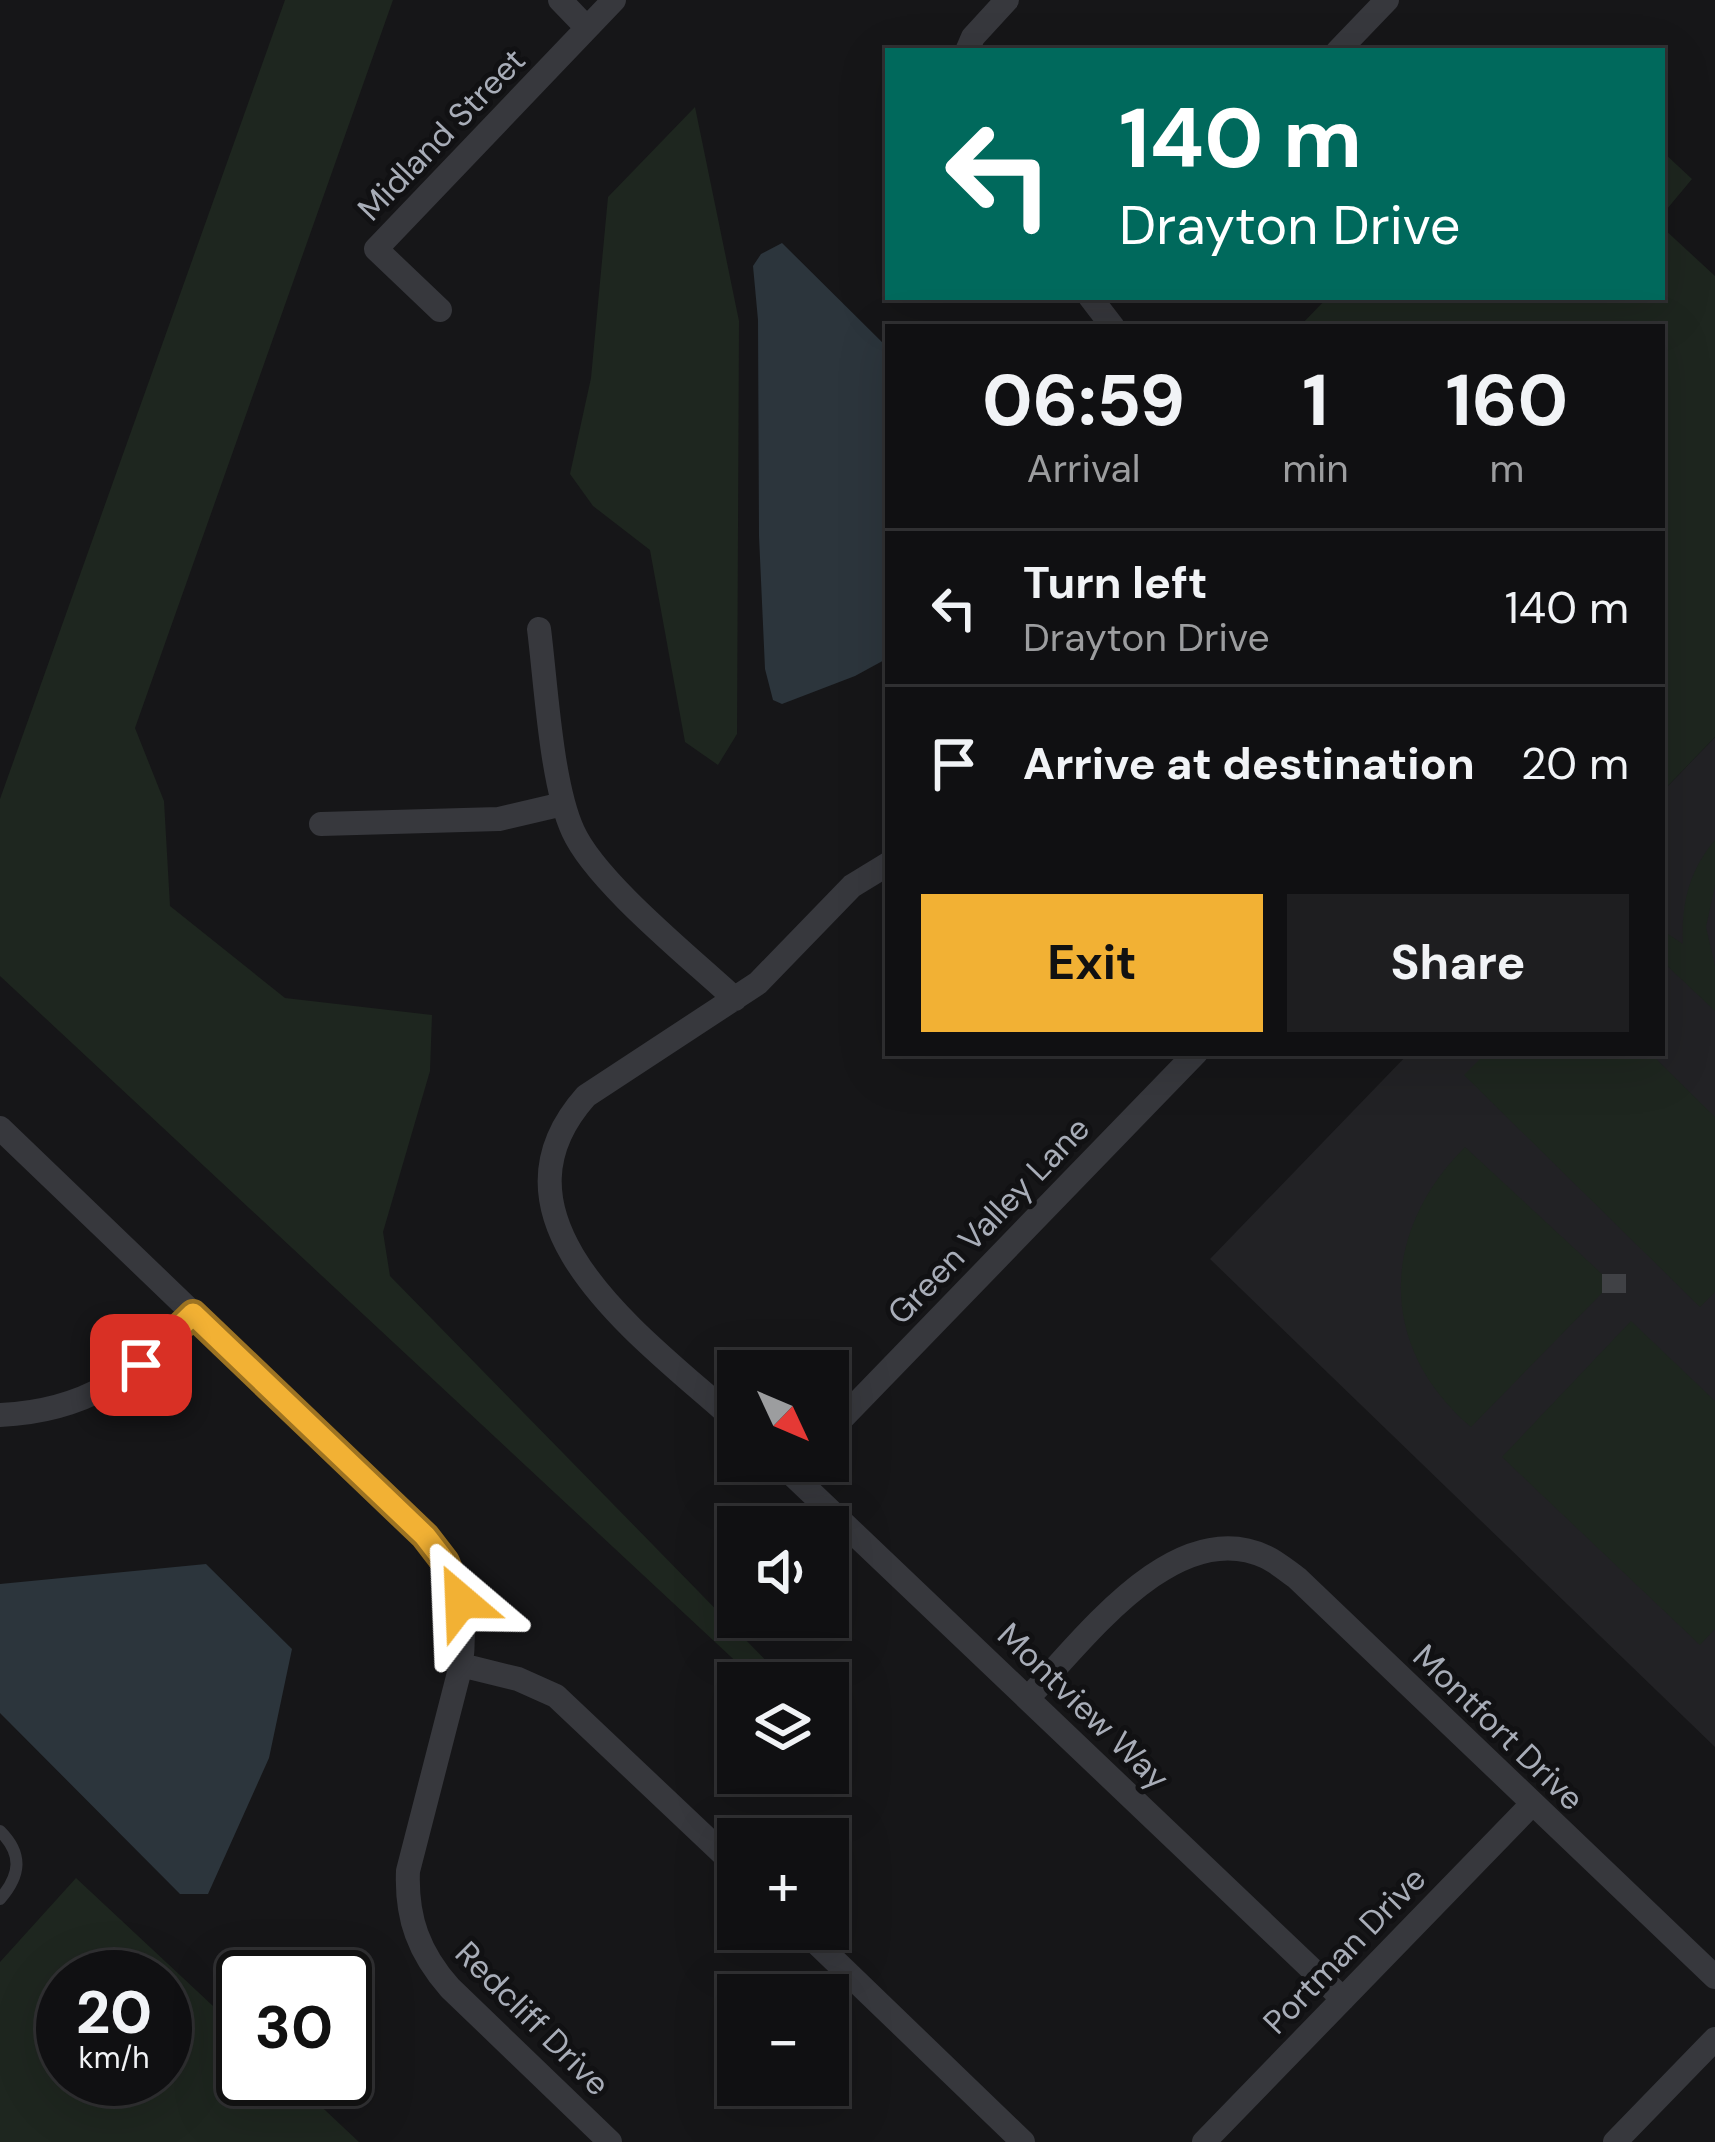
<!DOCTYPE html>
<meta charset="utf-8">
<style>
:root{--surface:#101012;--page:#1e1e20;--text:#f1f3f6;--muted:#9c9d9f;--line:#303032;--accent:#f2b134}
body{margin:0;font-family:"DM Sans",sans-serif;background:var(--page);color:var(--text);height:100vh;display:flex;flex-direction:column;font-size:45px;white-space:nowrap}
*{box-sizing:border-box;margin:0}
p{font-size:39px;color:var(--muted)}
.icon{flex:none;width:66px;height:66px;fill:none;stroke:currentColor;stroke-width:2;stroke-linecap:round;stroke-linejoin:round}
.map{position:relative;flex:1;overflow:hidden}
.details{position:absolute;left:885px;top:324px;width:780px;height:732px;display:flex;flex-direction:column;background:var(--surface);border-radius:0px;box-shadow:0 12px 48px #0002,0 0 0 3px var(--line)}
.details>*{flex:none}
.guide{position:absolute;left:885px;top:48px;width:780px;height:252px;border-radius:0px;box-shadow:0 12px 48px #0002,0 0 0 3px var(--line);background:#00695c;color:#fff;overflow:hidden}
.needle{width:78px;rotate:134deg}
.controls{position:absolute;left:717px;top:1350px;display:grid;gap:24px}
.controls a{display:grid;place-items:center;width:132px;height:132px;border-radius:0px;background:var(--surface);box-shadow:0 12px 48px #0002,0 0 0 3px var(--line);font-size:60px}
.speed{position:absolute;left:36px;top:1950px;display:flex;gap:24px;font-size:60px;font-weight:700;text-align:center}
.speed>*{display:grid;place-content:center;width:156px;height:156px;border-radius:50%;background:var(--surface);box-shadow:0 12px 48px #0002,0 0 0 3px var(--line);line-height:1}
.speed small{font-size:30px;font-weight:400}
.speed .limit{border:6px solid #111;border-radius:18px;background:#fff;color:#111}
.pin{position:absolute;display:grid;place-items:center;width:102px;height:102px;color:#fff;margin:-51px;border-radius:24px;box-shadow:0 6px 18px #0006}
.me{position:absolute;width:132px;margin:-66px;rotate:334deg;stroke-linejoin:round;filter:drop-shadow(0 0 9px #0008)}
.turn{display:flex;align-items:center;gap:42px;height:252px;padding:0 36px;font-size:54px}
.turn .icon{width:156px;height:156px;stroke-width:2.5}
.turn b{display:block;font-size:84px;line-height:102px}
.eta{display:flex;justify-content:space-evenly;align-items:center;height:204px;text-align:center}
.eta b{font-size:72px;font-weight:700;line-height:84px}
.action{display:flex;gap:24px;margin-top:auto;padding:24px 36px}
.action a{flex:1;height:138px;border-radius:0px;background:var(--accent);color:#111;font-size:48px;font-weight:700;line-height:138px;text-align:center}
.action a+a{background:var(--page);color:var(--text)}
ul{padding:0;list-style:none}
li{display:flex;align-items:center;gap:36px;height:156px;padding:0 36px;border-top:3px solid var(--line)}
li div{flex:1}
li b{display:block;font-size:45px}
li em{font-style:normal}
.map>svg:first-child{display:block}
</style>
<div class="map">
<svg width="1715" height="2142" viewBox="0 0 1715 2142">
<rect width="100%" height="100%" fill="#161618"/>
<path fill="#222225" d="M 1715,737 L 1715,1747 L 1210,1259 L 1409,1053 L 1662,1053 L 1662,792 Z"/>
<path fill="#1e261f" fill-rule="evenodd" d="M 285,0 L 393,0 L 135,728 L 164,801 L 170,906 L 285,998 L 432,1015 L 430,1071 L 383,1232 L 390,1276 L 788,1683 L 759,1683 L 0,976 L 0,799 Z
M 695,107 L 739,321 L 737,734 L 718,765 L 685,742 L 650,550 L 593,506 L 570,474 L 591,378 L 608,197 Z
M 1662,151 L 1692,179 L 1662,215 Z
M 1662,227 L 1715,276 L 1715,737 L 1662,792 L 1662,327 L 1299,327 L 1328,297 L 1662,297 Z
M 1715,840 L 1715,885 L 1706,927 L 1715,966 L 1715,1011 L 1662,961 L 1662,930 L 1683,944 C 1681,904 1689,871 1715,840 Z
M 1486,1053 L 1650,1053 L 1715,1117 L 1715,1292 L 1700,1307 L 1464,1075 Z
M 1465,1147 L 1602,1274 L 1602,1293 L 1471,1427 C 1377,1347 1380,1232 1465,1147 Z
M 1631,1321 L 1715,1401 L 1715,1629 L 1700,1645 L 1502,1457 Z
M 76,1878 L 243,2034 L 243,2079 L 292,2079 L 359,2142 L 0,2142 L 0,1962 ZM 63,1977 L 165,1977 L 165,2079 L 63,2079 Z"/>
<path fill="#2c353c" d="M 782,243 L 888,348 L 888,658 L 855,676 L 782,704 L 773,700 L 765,669 L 759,536 L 758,320 L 753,266 L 761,254 Z
M 206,1564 L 292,1649 L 269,1758 L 208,1894 L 180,1894 L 0,1713 L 0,1584 Z"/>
<path fill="#404145" d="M 1602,1274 L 1626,1274 L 1626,1293 L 1602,1293 Z"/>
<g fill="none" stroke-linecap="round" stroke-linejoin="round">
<path stroke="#37383d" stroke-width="12" d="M 0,1831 C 23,1854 21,1875 0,1899"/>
<path stroke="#37383d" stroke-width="24" d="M 560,0 L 587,28
M 967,51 L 973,37 L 1007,0
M 1338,51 L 1387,0
M 1090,297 L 1113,327
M 440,310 L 376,249 L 614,0
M 539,629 C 546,684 551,783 573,831 C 596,882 691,958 735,999
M 321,824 L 499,819 L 563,804
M 0,1128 L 425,1536 C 460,1574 467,1615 461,1665 L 408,1871 C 406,1918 419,1953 450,1988 L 610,2142
M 0,1415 C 88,1411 134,1375 193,1314
M 738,1423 C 652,1344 473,1223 586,1096 L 758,983 L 852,886 L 888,864
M 828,1433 L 1196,1053
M 778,1461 L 1343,1999
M 461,1665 L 518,1679 L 556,1696 L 738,1868
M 1028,1698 C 1083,1641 1175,1514 1266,1557 C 1277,1562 1287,1571 1297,1578 L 1715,1977
M 802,1929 L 1023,2142
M 1204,2142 L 1532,1804
M 1615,2142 L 1715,2039"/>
</g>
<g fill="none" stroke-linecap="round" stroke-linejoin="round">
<g stroke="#9d7322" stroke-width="30">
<path id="route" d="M 141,1365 L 193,1314 L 425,1536 L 445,1562 L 461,1601"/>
</g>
<use href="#route" stroke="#f2b134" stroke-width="21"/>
</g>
<g text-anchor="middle" stroke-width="10" stroke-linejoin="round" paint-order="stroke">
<g font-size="33" fill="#a8adb8" stroke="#111113">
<text transform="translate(441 134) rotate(-46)" y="12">Midland Street</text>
<text transform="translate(988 1220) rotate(-46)" y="12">Green Valley Lane</text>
<text transform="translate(1084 1706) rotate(44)" y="12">Montview Way</text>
<text transform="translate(1499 1727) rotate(44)" y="12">Montfort Drive</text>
<text transform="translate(1344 1950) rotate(-46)" y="12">Portman Drive</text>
<text transform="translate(533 2018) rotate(45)" y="12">Redcliff Drive</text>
</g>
</g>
</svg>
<div class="controls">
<a><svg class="needle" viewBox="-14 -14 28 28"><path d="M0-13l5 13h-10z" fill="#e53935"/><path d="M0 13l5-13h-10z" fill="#9c9d9f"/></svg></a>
<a><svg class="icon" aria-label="sound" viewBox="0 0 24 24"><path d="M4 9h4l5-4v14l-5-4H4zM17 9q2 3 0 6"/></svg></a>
<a><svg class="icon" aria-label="layers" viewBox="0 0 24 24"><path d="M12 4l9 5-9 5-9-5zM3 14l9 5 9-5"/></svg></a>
<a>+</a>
<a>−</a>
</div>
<div class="speed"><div>20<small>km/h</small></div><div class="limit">30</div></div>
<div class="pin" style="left:141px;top:1365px;background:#d93025"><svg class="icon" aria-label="arrive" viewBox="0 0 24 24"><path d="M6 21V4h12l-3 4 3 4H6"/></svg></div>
<svg class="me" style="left:461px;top:1601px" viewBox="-20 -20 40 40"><path d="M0-17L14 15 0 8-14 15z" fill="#f2b134" stroke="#fff" stroke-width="4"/></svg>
<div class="guide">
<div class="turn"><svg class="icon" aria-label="left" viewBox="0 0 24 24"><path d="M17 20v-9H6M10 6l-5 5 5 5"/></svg><div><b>140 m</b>Drayton Drive</div></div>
</div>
<section class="details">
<div class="eta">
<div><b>06:59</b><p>Arrival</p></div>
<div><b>1</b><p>min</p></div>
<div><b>160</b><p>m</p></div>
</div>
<ul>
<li><svg class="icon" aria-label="left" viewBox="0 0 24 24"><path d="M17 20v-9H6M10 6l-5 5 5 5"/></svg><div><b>Turn left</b><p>Drayton Drive</p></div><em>140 m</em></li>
<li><svg class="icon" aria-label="arrive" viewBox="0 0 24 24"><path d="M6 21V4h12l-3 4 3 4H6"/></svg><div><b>Arrive at destination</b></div><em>20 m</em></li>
</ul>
<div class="action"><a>Exit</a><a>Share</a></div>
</section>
</div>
